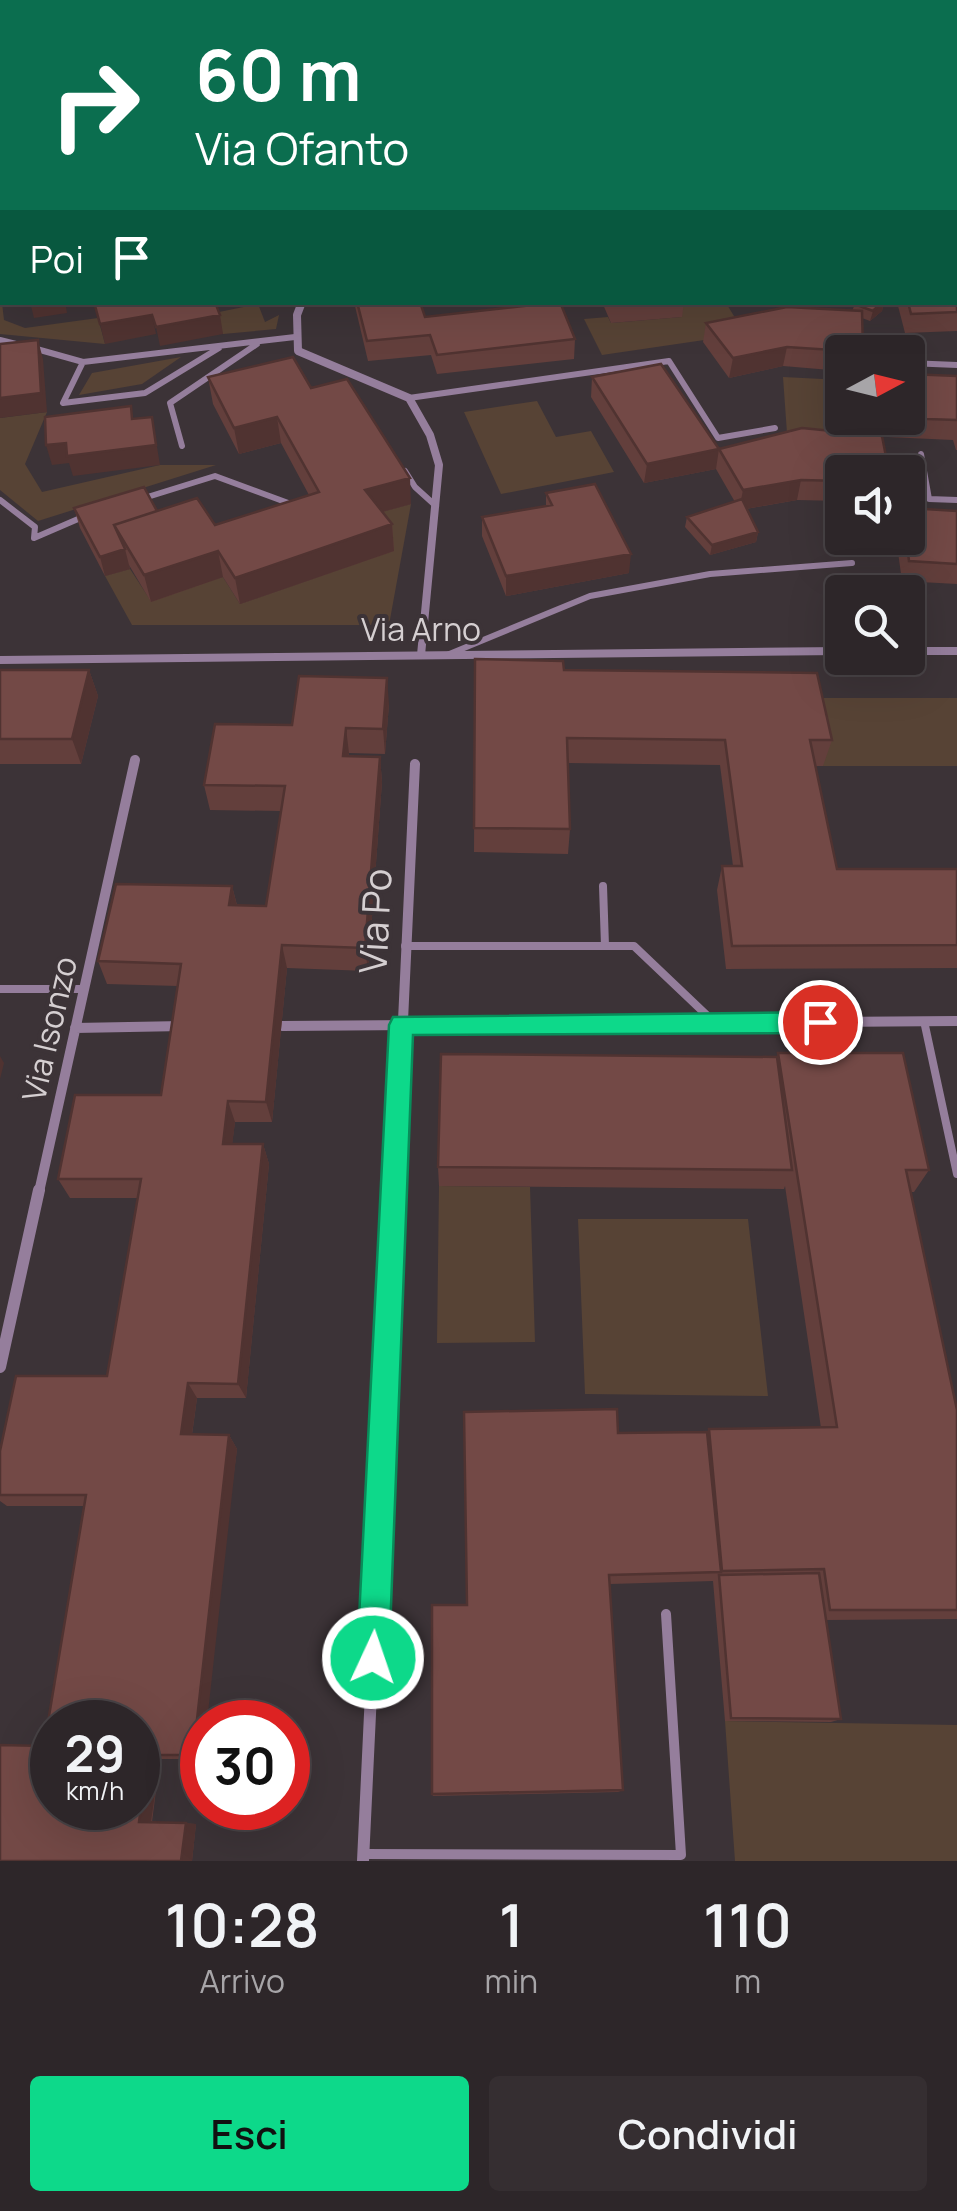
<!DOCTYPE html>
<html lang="it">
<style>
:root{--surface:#2d2629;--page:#352e31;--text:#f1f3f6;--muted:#a7a5a8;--line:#484346;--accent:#0dd98a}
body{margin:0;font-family:Manrope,sans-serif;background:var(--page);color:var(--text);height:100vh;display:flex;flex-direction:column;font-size:38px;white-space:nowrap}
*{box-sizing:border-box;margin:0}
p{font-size:32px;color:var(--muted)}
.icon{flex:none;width:55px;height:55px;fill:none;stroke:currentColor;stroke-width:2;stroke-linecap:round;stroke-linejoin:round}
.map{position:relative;height:1861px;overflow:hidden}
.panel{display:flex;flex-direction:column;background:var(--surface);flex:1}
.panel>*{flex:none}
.top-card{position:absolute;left:0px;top:0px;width:958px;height:305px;box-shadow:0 10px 40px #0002,0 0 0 2px var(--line);background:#0b6e4f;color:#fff;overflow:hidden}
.needle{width:65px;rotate:83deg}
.controls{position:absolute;left:825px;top:335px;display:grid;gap:20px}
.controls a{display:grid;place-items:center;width:100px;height:100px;border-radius:10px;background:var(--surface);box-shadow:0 10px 40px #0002,0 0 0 2px var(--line);font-size:50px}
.speed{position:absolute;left:30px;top:1700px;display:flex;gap:20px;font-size:50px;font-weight:700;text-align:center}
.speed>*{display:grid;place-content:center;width:130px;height:130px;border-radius:50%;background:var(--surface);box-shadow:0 10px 40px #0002,0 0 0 2px var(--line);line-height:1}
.speed small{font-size:25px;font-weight:400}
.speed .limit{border:15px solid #d22;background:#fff;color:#111}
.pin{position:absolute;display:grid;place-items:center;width:85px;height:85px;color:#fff;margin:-42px;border:5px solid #fff;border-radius:50%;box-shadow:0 2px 10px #0007}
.me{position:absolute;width:110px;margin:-55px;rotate:3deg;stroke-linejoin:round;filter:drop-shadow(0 0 8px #0008)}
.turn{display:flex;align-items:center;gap:35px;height:210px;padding:0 30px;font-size:45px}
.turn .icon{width:130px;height:130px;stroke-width:2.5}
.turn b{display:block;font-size:70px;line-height:85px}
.then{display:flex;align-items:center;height:95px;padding:0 30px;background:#0003;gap:20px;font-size:38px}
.eta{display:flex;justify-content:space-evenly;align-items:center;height:170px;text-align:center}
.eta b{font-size:60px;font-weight:600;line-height:70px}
.action{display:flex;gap:20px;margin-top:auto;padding:20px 30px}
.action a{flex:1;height:115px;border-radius:10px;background:var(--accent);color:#111;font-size:40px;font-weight:600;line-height:115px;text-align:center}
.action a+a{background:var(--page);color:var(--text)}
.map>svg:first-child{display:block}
</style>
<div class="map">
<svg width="957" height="1861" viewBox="0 0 957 1861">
<rect width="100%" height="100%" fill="#3c3337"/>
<path fill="#574335" d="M 0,286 L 4,320 L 25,328 L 98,318 L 105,344 L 0,334 Z
M 675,303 L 726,303 L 745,334 L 602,355 L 584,319 L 608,317 L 611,323 L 681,317 Z
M 258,304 L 265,322 L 279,315 L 276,329 L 223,334 L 214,313 Z
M 181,357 L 142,384 L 79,395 L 92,373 Z
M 783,377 L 842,380 L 842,418 L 883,418 L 887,437 L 787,433 Z
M 537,401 L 556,437 L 591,431 L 614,472 L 501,494 L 464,412 Z
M 47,412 L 25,464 L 42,492 L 160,465 L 216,465 L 38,521 L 0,490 L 0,418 Z
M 411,504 L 389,625 L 132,625 L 105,576 L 130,569 L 151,601 L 223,577 L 240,604 L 393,551 L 367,516 Z
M 810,698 L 957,698 L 957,766 L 823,766 Z
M 439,1186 L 530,1187 L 535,1342 L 437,1343 Z
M 578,1219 L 748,1219 L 768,1396 L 585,1394 Z
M 725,1721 L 957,1725 L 957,1861 L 735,1861 Z"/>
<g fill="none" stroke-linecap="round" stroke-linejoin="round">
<path stroke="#957e9c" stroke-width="4" d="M 244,0 L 258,0
M 219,2 L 223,0
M 0,191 L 2,209"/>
<path stroke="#957e9c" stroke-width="6" d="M 0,340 L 20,345
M 33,348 L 83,362 L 295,337
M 83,362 L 63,403 L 145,393 L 219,348
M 908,363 L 957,365
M 409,398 L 669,361 L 718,438 L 775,428
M 182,446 L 170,403 L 257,344
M 921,454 L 929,499 L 957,500
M 405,471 L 415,487 L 436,506
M 141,499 L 215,476 L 291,504
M 0,500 L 35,527 L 34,538 L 85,516
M 447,655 L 590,596 L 710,574 L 852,563"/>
<path stroke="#957e9c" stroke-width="8" d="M 603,886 L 605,946
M 405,946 L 634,946 L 715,1023
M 0,989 L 84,989
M 924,1021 L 957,1174"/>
<path stroke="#957e9c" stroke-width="10" d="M 364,1854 L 681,1855 L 666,1614"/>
<path stroke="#957e9c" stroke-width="6" d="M 583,0 L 592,2
M 955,210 L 957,215"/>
<path stroke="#957e9c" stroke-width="8" d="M 302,302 L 297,315 L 298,351 L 409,398 L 430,435 L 439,465 L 421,655
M 908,651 L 957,651
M 0,660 L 842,651"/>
<path stroke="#957e9c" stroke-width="10" d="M 282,1026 L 957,1021
M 75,1028 L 183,1026
M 39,1192 L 135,760
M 395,1192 L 415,764"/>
<path stroke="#957e9c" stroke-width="12" d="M 0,1367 L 39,1190
M 363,1861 L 395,1190"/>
</g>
<path fill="#633f3c" d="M 0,0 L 31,0 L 31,2 L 2,2 L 2,18 L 0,18 Z
M 712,0 L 847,0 L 853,2 L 720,2 Z
M 914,0 L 957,0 L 957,7 L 955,7 L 955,2 L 930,2 Z
M 2,54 L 2,94 L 0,94 L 0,55 Z
M 955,111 L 957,112 L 957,192 L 955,191 Z
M 957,241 L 957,331 L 905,333 L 897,302 L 955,302 Z
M 354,302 L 420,302 L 425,317 L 575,339 L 574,359 L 437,374 L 431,355 L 368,361 Z
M 602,302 L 684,302 L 682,317 L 611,323 Z
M 856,302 L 884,302 L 882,311 L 870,321 L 862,318 L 863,352 L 842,352 L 842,371 L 783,366 L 729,378 L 703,342 L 706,323 L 852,311 Z
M 957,376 L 957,450 L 956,450 L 953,440 L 887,437 L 883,418 L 908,418 Z
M 208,377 L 311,388 L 411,504 L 382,512 L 392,524 L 394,551 L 240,604 L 223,577 L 151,602 L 129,565 L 130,569 L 105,576 L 80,528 L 74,508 L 157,511 L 215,525 L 309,495 L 281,443 L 239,454 L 213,404 Z
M 592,377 L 719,449 L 842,472 L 842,501 L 797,500 L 746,509 L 758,532 L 756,542 L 710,555 L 685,527 L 687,517 L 735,502 L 716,469 L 644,483 L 591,397 Z
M 546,493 L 629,573 L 506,596 L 482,536 L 482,517 L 546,506 Z
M 957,511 L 957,584 L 902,581 L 896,538 L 908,538 Z
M 475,659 L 564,670 L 832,740 L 823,766 L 816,766 L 837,869 L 957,869 L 957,968 L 726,969 L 717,890 L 722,866 L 733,866 L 720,765 L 568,763 L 570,829 L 568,854 L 474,852 Z
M 0,670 L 89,670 L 98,696 L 81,764 L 0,764 Z
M 389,704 L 385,754 L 349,753 L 349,756 L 380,757 L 382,782 L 368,971 L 287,968 L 272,1122 L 235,1122 L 232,1144 L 263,1144 L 269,1164 L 246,1398 L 197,1398 L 192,1435 L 229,1435 L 237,1449 L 202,1722 L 202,1759 L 160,1759 L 152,1822 L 196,1824 L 192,1861 L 44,1746 L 84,1506 L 7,1506 L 0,1501 L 0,1451 L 107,1376 L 138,1198 L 70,1198 L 58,1179 L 161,1095 L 178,986 L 107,984 L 98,961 L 232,886 L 237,905 L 266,906 L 281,811 L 210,810 L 204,785 L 292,725 Z
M 778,1053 L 929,1170 L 914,1192 L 911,1192 L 957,1410 L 957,1619 L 826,1620 L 841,1719 L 831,1722 L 725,1721 L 713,1581 L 610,1584 L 623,1790 L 618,1792 L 433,1796 L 432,1794 L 467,1605 L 618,1433 L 821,1428 L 785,1186 L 784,1189 L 439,1186 L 438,1167 L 777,1057 Z"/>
<path fill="#503331" d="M 164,0 L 204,0 L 200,2 L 160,2 Z
M 458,0 L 482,0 L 478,2 L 454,2 Z
M 30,302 L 93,302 L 93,303 L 66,307 L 67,313 L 34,318 Z
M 882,302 L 884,302 L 882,311 L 870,321 L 873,311 Z
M 152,315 L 156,334 L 105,344 L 100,324 Z
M 220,315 L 223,334 L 160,346 L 156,327 Z
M 38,340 L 43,359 L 47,412 L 0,418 L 0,398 Z
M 787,347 L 783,366 L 729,378 L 733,358 Z
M 152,417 L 160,465 L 73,476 L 69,463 L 52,465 L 46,445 Z
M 277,417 L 281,443 L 239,454 L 234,428 Z
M 719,449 L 716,469 L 644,483 L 647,464 Z
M 410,478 L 411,504 L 367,516 L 365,490 Z
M 801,480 L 797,500 L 739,510 L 743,490 Z
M 392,524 L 394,551 L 240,604 L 235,578 Z
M 758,532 L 756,542 L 710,555 L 712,545 Z
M 125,549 L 130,569 L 105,576 L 100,557 Z
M 218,551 L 223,577 L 151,602 L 144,575 Z
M 631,554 L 629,573 L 506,596 L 506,576 Z
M 89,670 L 98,696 L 81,764 L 72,739 Z
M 387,678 L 389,704 L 385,754 L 383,729 Z
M 346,728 L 349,753 L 346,781 L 343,756 Z
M 380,757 L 382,782 L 368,971 L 365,948 Z
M 232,886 L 238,910 L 229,905 Z
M 282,945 L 287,968 L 272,1122 L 266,1102 Z
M 0,1056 L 4,1063 L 0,1079 Z
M 228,1101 L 235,1122 L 230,1164 L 223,1144 Z
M 263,1144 L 269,1164 L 246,1398 L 238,1384 Z
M 188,1383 L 197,1398 L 190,1448 L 181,1434 Z
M 229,1435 L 237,1449 L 207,1722 L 202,1722 L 202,1758 L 193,1755 Z
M 148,1755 L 160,1759 L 151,1822 L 139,1822 Z
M 186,1823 L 196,1824 L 192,1861 L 181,1861 Z"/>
<path fill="#734946" stroke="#503331" stroke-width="2.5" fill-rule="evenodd" d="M 64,0 L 164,0 L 160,2 L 60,2 Z
M 252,0 L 287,0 L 286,1 L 293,2 L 248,2 Z
M 301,0 L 341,0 L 350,2 L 297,2 Z
M 397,0 L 458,0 L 454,2 L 394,2 Z
M 614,0 L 634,0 L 642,2 L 610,2 Z
M 772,0 L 847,0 L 853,2 L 780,2 Z
M 955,20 L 957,20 L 957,43 L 955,46 Z
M 2,54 L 2,77 L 0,77 L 0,55 Z
M 955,111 L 957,112 L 957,158 L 955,158 Z
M 955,241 L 957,241 L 957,312 L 911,314 L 908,302 L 955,302 Z
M 94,302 L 215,302 L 220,315 L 156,327 L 152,315 L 100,324 Z
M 357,302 L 420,302 L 425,317 L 560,302 L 575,339 L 437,355 L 430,335 L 367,341 Z
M 856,302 L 882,302 L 873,311 L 854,304 Z
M 787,307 L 862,311 L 863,352 L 787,347 L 733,358 L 706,323 Z
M 38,340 L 41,393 L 0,398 L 0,344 Z
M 293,357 L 311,388 L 347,379 L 410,478 L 365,490 L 392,524 L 235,578 L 218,551 L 144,575 L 114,525 L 197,498 L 215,525 L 319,492 L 277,417 L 234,428 L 208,377 Z
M 661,364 L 719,449 L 802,428 L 882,436 L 889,472 L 842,472 L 842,481 L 801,480 L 743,490 L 719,449 L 647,464 L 592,377 Z
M 908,374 L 957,376 L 957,420 L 896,418 L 908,418 Z
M 131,406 L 132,419 L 152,417 L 156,445 L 67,456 L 66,443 L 46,445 L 45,417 Z
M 595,484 L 631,554 L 506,576 L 482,517 L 552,505 L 546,493 Z
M 144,487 L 157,511 L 114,525 L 125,549 L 100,557 L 74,508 Z
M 742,499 L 758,532 L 712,545 L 687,517 Z
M 908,508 L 957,511 L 957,564 L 909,561 L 906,538 L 908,538 Z
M 475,659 L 563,661 L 564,670 L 817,673 L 832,740 L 810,740 L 837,869 L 957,869 L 957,945 L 732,946 L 722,866 L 742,866 L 725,740 L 567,738 L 570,829 L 474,828 Z
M 0,670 L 89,670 L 72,739 L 0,739 Z
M 299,676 L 387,678 L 383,729 L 346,728 L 343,756 L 380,757 L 365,948 L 282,945 L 266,1102 L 228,1101 L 223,1144 L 263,1144 L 238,1384 L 188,1383 L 181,1434 L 229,1435 L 193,1755 L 148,1755 L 139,1822 L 186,1823 L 181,1861 L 0,1861 L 0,1745 L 44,1746 L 86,1495 L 0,1495 L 0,1451 L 16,1376 L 107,1376 L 141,1179 L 58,1179 L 75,1095 L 161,1095 L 181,964 L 98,961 L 116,884 L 232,886 L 229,905 L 266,906 L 285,786 L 204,785 L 215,724 L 292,725 ZM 52,1722 L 138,1722 L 138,1808 L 52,1808 Z
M 778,1053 L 903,1053 L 929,1170 L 906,1170 L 957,1410 L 957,1610 L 830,1610 L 824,1569 L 722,1571 L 709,1429 L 837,1427 Z
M 441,1054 L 777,1057 L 792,1170 L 438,1167 Z
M 617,1409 L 618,1433 L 707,1432 L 721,1572 L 609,1575 L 623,1790 L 432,1794 L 432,1605 L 467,1605 L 464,1412 Z
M 819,1573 L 841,1719 L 731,1718 L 719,1575 Z"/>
<path fill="#0dd98a" stroke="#088d5a" stroke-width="2.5" d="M 820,1012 L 828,1015 L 832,1022 L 828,1030 L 820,1033 L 413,1035 L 389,1658 L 384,1669 L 373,1674 L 362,1669 L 357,1658 L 389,1025 L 393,1017 Z"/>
<g text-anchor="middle" stroke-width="8" stroke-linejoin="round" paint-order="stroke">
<g font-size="32" fill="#d5cfd1" stroke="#3c3337">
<text x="421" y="641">Via Arno</text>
<text transform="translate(50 1029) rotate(-77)" y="11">Via Isonzo</text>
</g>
<g font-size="38" fill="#d5cfd1" stroke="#3c3337">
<text transform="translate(376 921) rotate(-87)" y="13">Via Po</text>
</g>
</g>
</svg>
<div class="controls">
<a><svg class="needle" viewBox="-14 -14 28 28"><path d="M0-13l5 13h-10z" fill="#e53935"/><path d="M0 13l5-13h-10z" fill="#a7a5a8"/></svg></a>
<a><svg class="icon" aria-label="sound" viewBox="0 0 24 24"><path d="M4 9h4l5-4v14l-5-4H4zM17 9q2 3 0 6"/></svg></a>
<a><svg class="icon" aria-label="search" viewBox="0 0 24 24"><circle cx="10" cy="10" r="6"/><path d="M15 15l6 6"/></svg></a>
</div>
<div class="speed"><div>29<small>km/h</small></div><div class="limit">30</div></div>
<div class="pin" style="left:820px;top:1022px;background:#d93025"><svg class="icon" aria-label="arrive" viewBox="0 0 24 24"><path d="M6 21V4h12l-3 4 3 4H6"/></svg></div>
<svg class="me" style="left:373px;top:1658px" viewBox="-20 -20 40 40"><circle r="17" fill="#0dd98a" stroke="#fff" stroke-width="3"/><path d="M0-11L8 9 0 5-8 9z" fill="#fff"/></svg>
<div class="top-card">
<div class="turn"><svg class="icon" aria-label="right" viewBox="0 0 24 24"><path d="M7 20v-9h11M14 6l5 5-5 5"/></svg><div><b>60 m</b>Via Ofanto</div></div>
<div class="then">Poi<svg class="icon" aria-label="arrive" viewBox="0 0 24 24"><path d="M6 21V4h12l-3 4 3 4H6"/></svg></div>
</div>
</div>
<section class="panel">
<div class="eta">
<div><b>10:28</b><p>Arrivo</p></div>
<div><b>1</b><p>min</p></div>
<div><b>110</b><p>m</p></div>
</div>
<div class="action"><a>Esci</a><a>Condividi</a></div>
</section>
